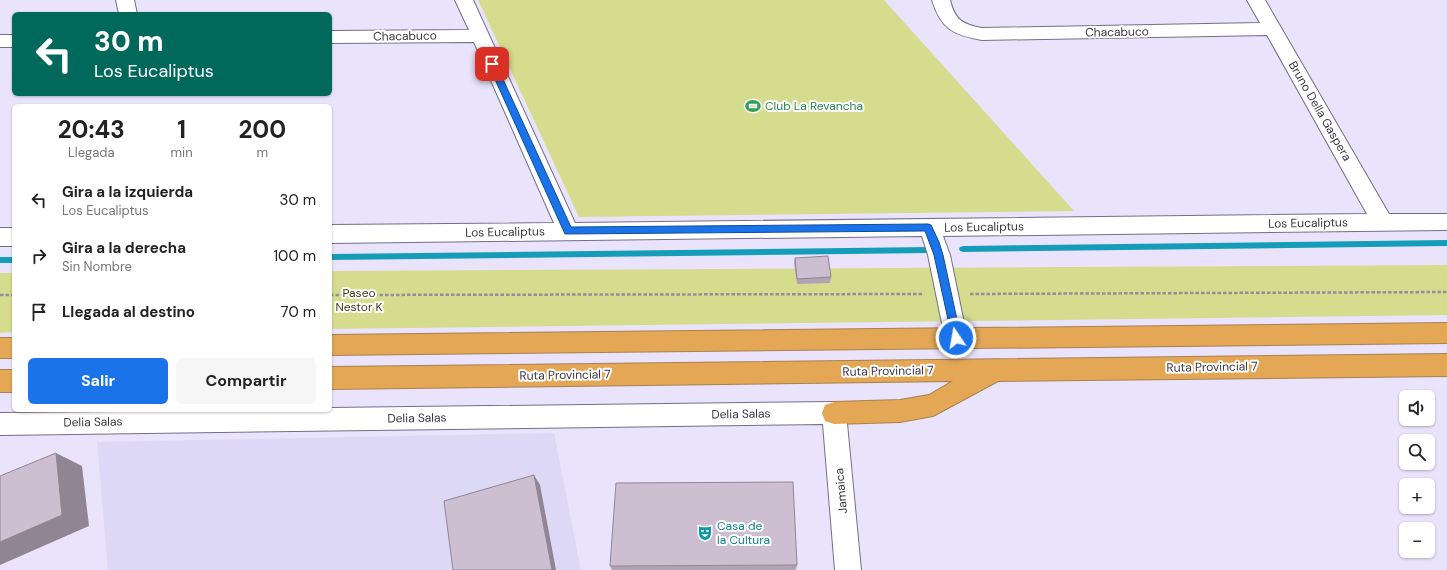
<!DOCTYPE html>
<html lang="es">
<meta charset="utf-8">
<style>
:root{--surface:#fff;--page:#f6f6f6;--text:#222;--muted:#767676;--accent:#1a73e8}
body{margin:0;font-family:"DM Sans",sans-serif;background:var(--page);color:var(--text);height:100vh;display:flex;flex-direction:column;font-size:15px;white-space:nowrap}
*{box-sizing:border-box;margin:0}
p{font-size:13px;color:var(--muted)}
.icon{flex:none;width:22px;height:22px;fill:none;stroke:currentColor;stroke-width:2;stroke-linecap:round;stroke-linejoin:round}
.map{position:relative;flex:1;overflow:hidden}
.side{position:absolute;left:12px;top:104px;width:320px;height:308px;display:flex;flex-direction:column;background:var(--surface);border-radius:6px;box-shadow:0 1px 3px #0004}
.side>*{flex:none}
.banner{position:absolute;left:12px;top:12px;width:320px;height:84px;border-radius:6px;box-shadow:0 1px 3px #0004;background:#00695c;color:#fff;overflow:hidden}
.tools{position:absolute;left:1399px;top:390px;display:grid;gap:8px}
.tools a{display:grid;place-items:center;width:36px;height:36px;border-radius:6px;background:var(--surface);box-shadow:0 1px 3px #0004;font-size:20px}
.pin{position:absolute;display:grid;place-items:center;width:34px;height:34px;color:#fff;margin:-17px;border-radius:8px;box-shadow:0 2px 6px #0006}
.me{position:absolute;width:44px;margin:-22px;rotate:348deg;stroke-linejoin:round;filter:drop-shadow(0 0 3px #0008)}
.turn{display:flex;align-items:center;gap:14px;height:84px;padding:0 16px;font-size:18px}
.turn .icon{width:52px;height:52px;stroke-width:2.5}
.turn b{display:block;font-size:28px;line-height:34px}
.eta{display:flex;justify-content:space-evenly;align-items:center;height:68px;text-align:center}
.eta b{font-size:24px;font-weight:700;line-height:28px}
.primary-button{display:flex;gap:8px;margin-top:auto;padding:8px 16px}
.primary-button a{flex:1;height:46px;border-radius:6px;background:var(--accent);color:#fff;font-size:16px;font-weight:700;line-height:46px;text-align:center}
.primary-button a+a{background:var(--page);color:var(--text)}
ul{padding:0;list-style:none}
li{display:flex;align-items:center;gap:12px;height:56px;padding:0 16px}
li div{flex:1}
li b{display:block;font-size:15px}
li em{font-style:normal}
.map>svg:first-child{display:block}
</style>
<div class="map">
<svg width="1447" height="570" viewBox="0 0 1447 570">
<rect width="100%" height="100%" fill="#e9e4fc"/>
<path fill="#ded8f7" d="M 554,433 L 581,570 L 108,570 L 97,442 Z"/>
<path fill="#d5dc8e" d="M 478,0 L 884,0 L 1074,211 L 579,217 Z
M 1447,265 L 1447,315 L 330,329 L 330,271 Z
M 0,273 L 14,273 L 14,332 L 0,333 Z"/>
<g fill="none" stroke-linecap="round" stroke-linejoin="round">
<path fill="#159cb8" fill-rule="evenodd" d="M 1447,240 L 1447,246 L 963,252 L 960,251 L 959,249 L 960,247 L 963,246 Z
M 930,247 L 933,248 L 934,250 L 933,252 L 930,253 L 330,260 L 330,254 Z
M 0,257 L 14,257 L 14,263 L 0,263 Z"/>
<g stroke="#736f84" stroke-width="2">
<path id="street" d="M 116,0 L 134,0 L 137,14 L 119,14 Z
M 455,0 L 473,0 L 575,223 L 1367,214 L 1267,35 L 982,40 C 953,35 941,29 932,0 L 950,0 C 955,20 962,24 982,28 L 1260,23 L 1247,0 L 1265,0 L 1389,214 L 1447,214 L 1447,230 L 943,236 L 950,255 L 967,338 L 964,345 L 956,348 L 948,345 L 945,338 L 928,255 L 922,236 L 330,243 L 330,225 L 554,223 L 474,42 L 330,43 L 330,31 L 469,30 Z
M 0,35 L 14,35 L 14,47 L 0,47 Z
M 0,228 L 14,228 L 14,246 L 0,246 Z
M 834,402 L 843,405 L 846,413 L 861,570 L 835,570 L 823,424 L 0,435 L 0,413 L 330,410 L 330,408 Z"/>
</g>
<g stroke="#a8804f" stroke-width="2">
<path id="highway" d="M 1447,323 L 1447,343 L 330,355 L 330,335 Z
M 0,338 L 14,338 L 14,358 L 0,358 Z
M 1447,354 L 1447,376 L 998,381 L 933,416 L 900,422 L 834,424 L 825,421 L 822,413 L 825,405 L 834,402 L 900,400 L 929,395 L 953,381 L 330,389 L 330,367 Z
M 0,370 L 14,370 L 14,392 L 0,392 Z"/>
</g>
<path stroke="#918e9f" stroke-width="2.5" stroke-dasharray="3.5 2" stroke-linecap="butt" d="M 970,294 L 1447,292
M 0,295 L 14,295
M 330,295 L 923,294"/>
<use href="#street" fill="#fff" fill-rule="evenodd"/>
<use href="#highway" fill="#e4a756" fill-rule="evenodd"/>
</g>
<path fill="#b1a3b4" d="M 795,258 L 831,277 L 830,283 L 797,284 L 794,263 Z
M 797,565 L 796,570 L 612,570 L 610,566 Z"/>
<path fill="#908592" d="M 56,453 L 82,466 L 89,526 L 0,565 L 0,542 Z
M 534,475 L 540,485 L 556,570 L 552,570 Z"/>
<path fill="#cebed1" stroke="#908592" d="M 828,256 L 831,277 L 797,279 L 795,258 Z
M 56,453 L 62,515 L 0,542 L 0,476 Z
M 534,475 L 552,570 L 453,570 L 444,501 Z
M 793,482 L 797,565 L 610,566 L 616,483 Z"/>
<path fill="#1a73e8" stroke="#114b97" d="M 492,61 L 496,64 L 571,227 L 928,224 L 931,225 L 939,242 L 943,255 L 961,338 L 960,341 L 956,342 L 953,341 L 952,338 L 934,255 L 925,231 L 565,234 L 488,64 Z"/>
<defs>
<g id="stadium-bare" transform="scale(1.2)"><path d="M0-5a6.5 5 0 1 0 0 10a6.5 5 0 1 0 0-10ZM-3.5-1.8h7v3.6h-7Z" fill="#2e9e5b" stroke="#fff" stroke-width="2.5" paint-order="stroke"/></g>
<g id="theatre-bare" transform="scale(1.2)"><path d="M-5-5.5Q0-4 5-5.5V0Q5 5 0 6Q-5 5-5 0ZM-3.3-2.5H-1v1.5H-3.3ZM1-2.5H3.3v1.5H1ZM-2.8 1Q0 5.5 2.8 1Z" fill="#0f9aa8" stroke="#fff" stroke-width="2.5" paint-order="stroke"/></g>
</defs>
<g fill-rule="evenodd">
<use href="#stadium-bare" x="753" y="106"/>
<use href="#theatre-bare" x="705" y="533"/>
</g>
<g text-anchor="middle" stroke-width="4" stroke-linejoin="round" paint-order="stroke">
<g font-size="12" fill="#393741" stroke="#fff">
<text transform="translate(1117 32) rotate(-1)" y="4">Chacabuco</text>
<text transform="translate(405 36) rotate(-1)" y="4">Chacabuco</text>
<text transform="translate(1320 111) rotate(60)" y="4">Bruno Della Gaspera</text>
<text transform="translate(1308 223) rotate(-1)" y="4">Los Eucaliptus</text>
<text transform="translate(984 227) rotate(-1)" y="4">Los Eucaliptus</text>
<text transform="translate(505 232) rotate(-1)" y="4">Los Eucaliptus</text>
<text transform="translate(1212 367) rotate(-1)" y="4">Ruta Provincial 7</text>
<text transform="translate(888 371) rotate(-1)" y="4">Ruta Provincial 7</text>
<text transform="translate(565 375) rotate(-1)" y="4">Ruta Provincial 7</text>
<text transform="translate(741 414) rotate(-1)" y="4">Delia Salas</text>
<text transform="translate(417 418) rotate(-1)" y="4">Delia Salas</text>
<text transform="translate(93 422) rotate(-1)" y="4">Delia Salas</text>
<text transform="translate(841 491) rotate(-95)" y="4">Jamaica</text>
</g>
<g font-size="12" fill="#27864d" stroke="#fff" text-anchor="start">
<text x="765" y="110">Club La Revancha</text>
</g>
<g font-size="12" fill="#383a15" stroke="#fff">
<text x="359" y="297">Paseo<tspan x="359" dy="14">Nestor K</tspan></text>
</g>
<g font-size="12" fill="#0d838f" stroke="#fff" text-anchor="start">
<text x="717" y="530">Casa de<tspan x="717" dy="14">la Cultura</tspan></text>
</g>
</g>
</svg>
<div class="tools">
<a><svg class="icon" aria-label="sound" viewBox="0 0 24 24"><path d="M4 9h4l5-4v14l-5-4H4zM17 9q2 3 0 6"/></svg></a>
<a><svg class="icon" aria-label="search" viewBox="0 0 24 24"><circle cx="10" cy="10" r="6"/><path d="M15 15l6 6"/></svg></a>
<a>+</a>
<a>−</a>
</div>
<div class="pin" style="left:492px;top:64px;background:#d93025"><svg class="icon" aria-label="arrive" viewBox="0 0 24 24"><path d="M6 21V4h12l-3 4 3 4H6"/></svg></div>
<svg class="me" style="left:956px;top:338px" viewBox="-20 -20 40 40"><circle r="17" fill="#1a73e8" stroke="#fff" stroke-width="3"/><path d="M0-11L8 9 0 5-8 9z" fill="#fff"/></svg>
<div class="banner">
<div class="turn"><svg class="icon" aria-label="left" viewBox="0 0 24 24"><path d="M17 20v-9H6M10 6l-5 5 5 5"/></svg><div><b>30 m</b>Los Eucaliptus</div></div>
</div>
<section class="side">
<div class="eta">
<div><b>20:43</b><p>Llegada</p></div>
<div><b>1</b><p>min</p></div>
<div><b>200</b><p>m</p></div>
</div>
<ul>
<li><svg class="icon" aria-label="left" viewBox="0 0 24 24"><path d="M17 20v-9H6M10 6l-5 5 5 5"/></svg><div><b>Gira a la izquierda</b><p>Los Eucaliptus</p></div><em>30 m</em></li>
<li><svg class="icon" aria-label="right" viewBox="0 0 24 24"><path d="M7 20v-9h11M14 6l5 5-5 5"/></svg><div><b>Gira a la derecha</b><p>Sin Nombre</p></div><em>100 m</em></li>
<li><svg class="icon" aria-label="arrive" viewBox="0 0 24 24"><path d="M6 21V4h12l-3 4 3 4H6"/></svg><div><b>Llegada al destino</b></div><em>70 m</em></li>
</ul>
<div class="primary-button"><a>Salir</a><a>Compartir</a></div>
</section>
</div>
